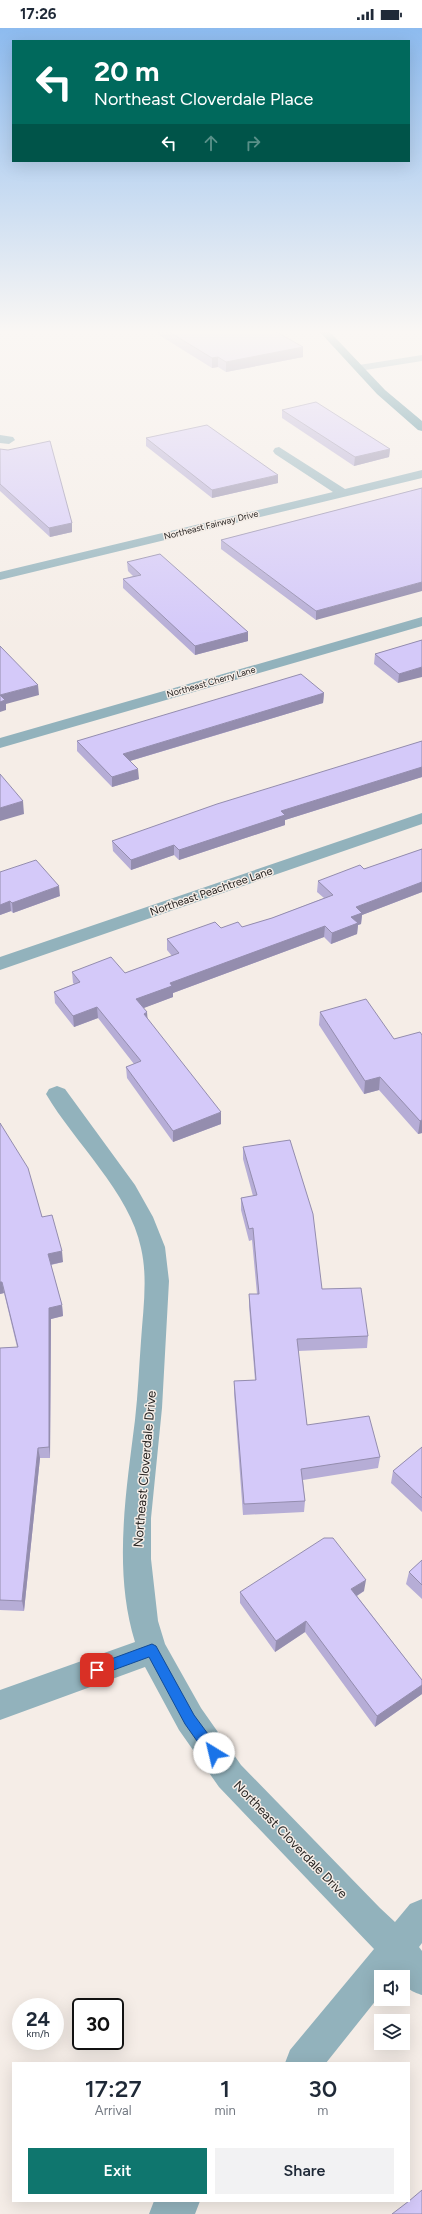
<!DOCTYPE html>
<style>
:root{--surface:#fff;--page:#f2f2f3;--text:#1f2937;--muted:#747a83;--accent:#0f766e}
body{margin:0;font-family:Figtree,sans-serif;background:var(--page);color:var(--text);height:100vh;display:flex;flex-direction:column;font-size:15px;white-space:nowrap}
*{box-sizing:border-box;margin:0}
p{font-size:13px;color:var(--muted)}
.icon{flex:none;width:22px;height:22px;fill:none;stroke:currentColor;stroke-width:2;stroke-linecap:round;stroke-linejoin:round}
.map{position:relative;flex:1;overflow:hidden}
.sheet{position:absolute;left:12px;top:2034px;width:398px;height:140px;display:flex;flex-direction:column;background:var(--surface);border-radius:0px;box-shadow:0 4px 16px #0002}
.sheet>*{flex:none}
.banner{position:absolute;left:12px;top:12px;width:398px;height:122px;border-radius:0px;box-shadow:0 4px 16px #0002;background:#00695c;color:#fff;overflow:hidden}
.controls{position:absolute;left:374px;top:1942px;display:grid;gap:8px}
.controls a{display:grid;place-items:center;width:36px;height:36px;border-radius:0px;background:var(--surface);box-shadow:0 4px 16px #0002;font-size:20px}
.speed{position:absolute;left:12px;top:1970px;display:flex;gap:8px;font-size:20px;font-weight:700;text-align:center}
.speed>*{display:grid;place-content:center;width:52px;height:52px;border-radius:50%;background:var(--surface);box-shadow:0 4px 16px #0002;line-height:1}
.speed small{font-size:10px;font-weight:400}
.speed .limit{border:2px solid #111;border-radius:6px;background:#fff;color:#111}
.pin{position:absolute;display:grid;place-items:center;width:34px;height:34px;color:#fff;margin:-17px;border-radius:8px;box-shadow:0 2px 6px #0006}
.me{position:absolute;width:44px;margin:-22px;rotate:324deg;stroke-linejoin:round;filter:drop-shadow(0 0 3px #0008)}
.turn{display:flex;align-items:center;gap:14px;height:84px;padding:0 16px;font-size:18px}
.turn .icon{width:52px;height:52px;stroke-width:2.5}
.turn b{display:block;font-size:28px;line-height:34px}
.lanes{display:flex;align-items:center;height:38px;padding:0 16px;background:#0003;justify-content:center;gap:20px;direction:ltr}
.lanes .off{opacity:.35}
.eta{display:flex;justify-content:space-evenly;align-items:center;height:68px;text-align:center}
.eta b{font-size:24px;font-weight:600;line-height:28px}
.primary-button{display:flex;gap:8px;margin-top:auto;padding:8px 16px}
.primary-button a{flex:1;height:46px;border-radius:0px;background:var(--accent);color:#fff;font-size:16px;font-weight:600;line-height:46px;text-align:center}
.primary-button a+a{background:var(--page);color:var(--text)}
.status{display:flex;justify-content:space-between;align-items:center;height:28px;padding:0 20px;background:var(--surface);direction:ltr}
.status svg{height:11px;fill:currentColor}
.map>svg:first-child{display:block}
</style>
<div class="status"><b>17:26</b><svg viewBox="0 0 49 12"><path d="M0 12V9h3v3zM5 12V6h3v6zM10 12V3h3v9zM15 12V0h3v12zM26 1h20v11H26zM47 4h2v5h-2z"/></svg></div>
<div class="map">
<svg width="422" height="2186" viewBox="0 0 422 2186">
<rect width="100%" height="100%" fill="#f5ede7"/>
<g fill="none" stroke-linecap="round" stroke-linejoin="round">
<path fill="#92b2bc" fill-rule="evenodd" d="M 422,327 L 422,333 L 359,343 L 354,340 L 359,337 Z
M 0,407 L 13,409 L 15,412 L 9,416 L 0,415 Z
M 279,419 L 345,461 L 422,442 L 422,450 L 0,552 L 0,544 L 333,464 L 275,426 L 273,423 L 275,420 Z
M 422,589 L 422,598 L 0,720 L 0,710 Z
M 422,785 L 422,796 L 0,942 L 0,929 Z
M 57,1058 L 65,1061 L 135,1157 L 153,1189 L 165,1219 L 169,1253 L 162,1380 L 151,1490 L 151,1531 L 158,1593 L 165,1616 L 201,1680 L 241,1737 L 380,1880 L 395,1894 L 410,1876 L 422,1871 L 422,1915 L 419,1919 L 422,1923 L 422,1967 C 413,1964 403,1960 403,1949 L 399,1949 L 397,1946 L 395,1949 L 381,1949 L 381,1966 L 326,2035 L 285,2035 L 290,2022 L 374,1921 L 219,1759 L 179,1702 L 145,1639 L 0,1692 L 0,1662 L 135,1614 C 113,1542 126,1465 135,1392 C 138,1366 139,1339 141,1313 C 143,1282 148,1250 141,1220 C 130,1165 74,1114 46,1066 L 49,1061 Z
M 154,2173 L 200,2173 L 195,2186 L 149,2186 Z"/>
<path fill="#3e7f90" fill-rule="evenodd" d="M 318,302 L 328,302 L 385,362 L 422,393 L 422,403 L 418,402 L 377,366 Z"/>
</g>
<path fill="#b6add6" d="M 151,302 L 273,302 L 303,329 L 226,344 L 218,339 L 212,340 Z
M 282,382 L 390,421 L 389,429 L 354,438 L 282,390 Z
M 146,410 L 278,455 L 212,470 L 146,418 Z
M 0,421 L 72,495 L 72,504 L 50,509 L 0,463 Z
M 422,460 L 316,592 L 221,521 L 221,512 Z
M 127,534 L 248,604 L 248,613 L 195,627 L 123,560 L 123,551 L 133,548 L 128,543 Z
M 422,612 L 398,655 L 374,636 L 375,626 Z
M 324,665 L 323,675 L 130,733 L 139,751 L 112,759 L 77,723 L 77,713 Z
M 422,713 L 422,749 L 285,792 L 285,797 L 179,832 L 174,827 L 131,842 L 113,823 L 112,813 Z
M 422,821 L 422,864 L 362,887 L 361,896 L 358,897 L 357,906 L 331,916 L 324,909 L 173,965 L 173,969 L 143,980 L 147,990 L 221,1096 L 173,1114 L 127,1050 L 126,1039 L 134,1036 L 98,990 L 74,999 L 55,975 L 54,964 L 74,956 L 73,955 L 72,944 L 125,945 L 172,928 L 167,922 L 167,911 L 221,900 L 242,899 L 272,890 L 324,870 L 317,864 L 318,853 L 364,841 Z
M 0,844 L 60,868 L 13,885 L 11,883 L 0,887 Z
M 320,984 L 394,1011 L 422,1007 L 422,1105 L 418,1106 L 379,1062 L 364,1066 L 319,997 Z
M 0,1095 L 63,1234 L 51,1237 L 62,1277 L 63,1288 L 51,1291 L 50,1430 L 40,1430 L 24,1583 L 0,1582 L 0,1320 L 17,1319 L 4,1265 L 0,1266 Z
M 243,1119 L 322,1261 L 368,1308 L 367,1320 L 298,1323 L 307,1397 L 380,1429 L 378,1440 L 303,1452 L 305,1473 L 304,1484 L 243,1487 L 234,1365 L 234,1353 L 255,1352 L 249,1278 L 249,1266 L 257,1266 L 252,1212 L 249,1213 L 241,1182 L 241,1170 L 253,1168 L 243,1131 Z
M 422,1419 L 422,1484 L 391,1455 L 393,1443 Z
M 422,1532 L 422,1571 L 406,1556 L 409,1544 Z
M 364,1563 L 357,1568 L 422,1652 L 422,1666 L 375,1699 L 305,1604 L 275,1624 L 240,1575 L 240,1564 Z"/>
<path fill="#948dae" d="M 303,319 L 303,329 L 226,344 L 226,334 Z
M 218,329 L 218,339 L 212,340 L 212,330 Z
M 390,421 L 389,429 L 354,438 L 355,429 Z
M 278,447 L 278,455 L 212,470 L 212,462 Z
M 72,495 L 72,504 L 50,509 L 49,500 Z
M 422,554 L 422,563 L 316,592 L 316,583 Z
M 248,604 L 248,613 L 195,627 L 195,618 Z
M 422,639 L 422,649 L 398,655 L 399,646 Z
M 38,657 L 39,667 L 6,676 L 6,682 L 0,684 L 0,667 Z
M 324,665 L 323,675 L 123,735 L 123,726 Z
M 422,739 L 422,749 L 285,792 L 285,797 L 179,832 L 179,822 L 281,783 Z
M 138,741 L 139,751 L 112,759 L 112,749 Z
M 23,773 L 24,786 L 0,793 L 0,780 Z
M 174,817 L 174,827 L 131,842 L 131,832 Z
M 422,854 L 422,864 L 362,887 L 361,896 L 358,897 L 357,906 L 331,916 L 332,905 L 351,889 L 356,879 Z
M 59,858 L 60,868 L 13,885 L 12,875 Z
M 10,873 L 11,883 L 0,887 L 0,877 Z
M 325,898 L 324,909 L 173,965 L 173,969 L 136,983 L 136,971 L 170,955 Z
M 97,979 L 98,990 L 74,999 L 73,988 Z
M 147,984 L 148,996 L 144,986 Z
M 380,1049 L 379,1062 L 364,1066 L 365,1053 Z
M 221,1084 L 221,1096 L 173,1114 L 173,1103 Z
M 422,1092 L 422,1105 L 418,1106 L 420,1093 Z
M 62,1223 L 63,1234 L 49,1237 L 48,1226 Z
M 0,1254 L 2,1254 L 4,1265 L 0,1266 Z
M 62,1277 L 63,1288 L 51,1291 L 50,1430 L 49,1419 L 49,1280 Z
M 38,1420 L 40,1430 L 24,1583 L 22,1573 Z
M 366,1552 L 364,1563 L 350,1572 L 351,1561 Z
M 306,1593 L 305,1604 L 275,1624 L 276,1613 Z
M 422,1657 L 422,1666 L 375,1699 L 377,1688 Z"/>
<path fill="#d4c9f9" stroke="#948dae" d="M 166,302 L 273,302 L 303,319 L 226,334 L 218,329 L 212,330 Z
M 316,374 L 390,421 L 355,429 L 282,382 Z
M 207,397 L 278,447 L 212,462 L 146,410 Z
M 50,413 L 72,495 L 49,500 L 0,456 L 0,421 L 8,422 Z
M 422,460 L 422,554 L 316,583 L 221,512 Z
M 160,526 L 248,604 L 195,618 L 123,551 L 141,547 L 127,534 Z
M 422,612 L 422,639 L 399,646 L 375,626 Z
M 0,618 L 38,657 L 0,667 L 5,672 L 0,674 Z
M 301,646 L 324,665 L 123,726 L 138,741 L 112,749 L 77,713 Z
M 422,713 L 422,739 L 281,783 L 285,787 L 179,822 L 174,817 L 131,832 L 112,813 L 217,776 Z
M 0,746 L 23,773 L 0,780 Z
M 422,821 L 422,854 L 356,879 L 362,885 L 351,889 L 358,895 L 332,905 L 325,898 L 170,955 L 172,958 L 136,971 L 147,984 L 144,986 L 221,1084 L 173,1103 L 126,1039 L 141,1033 L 97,979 L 73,988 L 54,964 L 80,954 L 72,944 L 111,929 L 125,945 L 179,925 L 167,911 L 215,894 L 221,900 L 238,894 L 242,899 L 272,890 L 333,867 L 318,853 L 360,837 L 364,841 Z
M 36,832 L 59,858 L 12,875 L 10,873 L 0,877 L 0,844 Z
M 366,971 L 394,1011 L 420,1004 L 422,1007 L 422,1092 L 420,1093 L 380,1049 L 365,1053 L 320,984 Z
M 0,1095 L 28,1140 L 42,1189 L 52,1187 L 62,1223 L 48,1226 L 62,1277 L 49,1280 L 49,1419 L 38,1420 L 22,1573 L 0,1572 L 0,1320 L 18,1319 L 2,1254 L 0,1254 Z
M 290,1112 L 313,1186 L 322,1261 L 361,1260 L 368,1308 L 297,1311 L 307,1397 L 369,1388 L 380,1429 L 301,1441 L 305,1473 L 244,1476 L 234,1353 L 256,1352 L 249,1266 L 259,1266 L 253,1200 L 249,1201 L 241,1170 L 257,1167 L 243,1119 Z
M 422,1419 L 422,1470 L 393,1443 Z
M 324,1510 L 333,1510 L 366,1552 L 351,1561 L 422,1652 L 422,1657 L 377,1688 L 306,1593 L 276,1613 L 240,1564 Z
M 422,1532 L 422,1557 L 409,1544 Z
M 422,2162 L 422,2186 L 392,2186 L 409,2173 Z"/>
<linearGradient id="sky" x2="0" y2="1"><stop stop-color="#8dbbef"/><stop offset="0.5" stop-color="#faf7f4"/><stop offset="1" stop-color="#faf7f4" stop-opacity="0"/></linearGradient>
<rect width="422" height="608" fill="url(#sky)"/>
<path fill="#1a73e8" stroke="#114b97" d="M 152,1616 L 156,1618 L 194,1687 L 219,1721 L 220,1725 L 219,1730 L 214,1732 L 209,1730 L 185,1696 L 149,1629 L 97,1648 L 92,1646 L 90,1642 L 92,1638 Z"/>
<g text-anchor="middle" stroke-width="3" stroke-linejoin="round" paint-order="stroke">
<g font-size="9" fill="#262321" stroke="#f5ede7">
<text transform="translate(211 497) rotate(-14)" y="3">Northeast Fairway Drive</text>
<text transform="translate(211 654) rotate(-16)" y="3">Northeast Cherry Lane</text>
</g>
<g font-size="11" fill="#262321" stroke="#f5ede7">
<text transform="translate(211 863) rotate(-19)" y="4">Northeast Peachtree Lane</text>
</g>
<g font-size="13" fill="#262321" stroke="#f5ede7">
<text transform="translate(144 1441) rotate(-85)" y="5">Northeast Cloverdale Drive</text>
<text transform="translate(291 1811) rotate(46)" y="5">Northeast Cloverdale Drive</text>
</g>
</g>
</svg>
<div class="controls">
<a><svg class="icon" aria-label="sound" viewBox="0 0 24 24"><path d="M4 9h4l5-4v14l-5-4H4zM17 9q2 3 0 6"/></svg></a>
<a><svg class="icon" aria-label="layers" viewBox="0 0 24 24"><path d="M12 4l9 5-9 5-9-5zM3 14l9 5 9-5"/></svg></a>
</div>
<div class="speed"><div>24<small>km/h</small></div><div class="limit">30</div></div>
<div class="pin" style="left:97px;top:1642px;background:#d93025"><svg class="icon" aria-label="arrive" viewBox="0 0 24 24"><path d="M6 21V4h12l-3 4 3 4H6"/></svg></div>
<svg class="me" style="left:214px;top:1725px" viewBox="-20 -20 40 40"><circle r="19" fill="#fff"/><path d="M0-13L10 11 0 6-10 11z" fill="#1a73e8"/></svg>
<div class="banner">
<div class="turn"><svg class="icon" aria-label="left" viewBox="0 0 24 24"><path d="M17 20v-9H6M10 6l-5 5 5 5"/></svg><div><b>20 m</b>Northeast Cloverdale Place</div></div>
<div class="lanes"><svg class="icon" aria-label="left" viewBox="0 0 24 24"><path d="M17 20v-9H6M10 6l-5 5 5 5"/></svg><svg class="icon off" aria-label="ahead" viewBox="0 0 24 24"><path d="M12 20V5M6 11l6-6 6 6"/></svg><svg class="icon off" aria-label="right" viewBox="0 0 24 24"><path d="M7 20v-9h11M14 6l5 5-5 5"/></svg></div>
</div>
<section class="sheet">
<div class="eta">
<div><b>17:27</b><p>Arrival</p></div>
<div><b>1</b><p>min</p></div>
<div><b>30</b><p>m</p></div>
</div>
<div class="primary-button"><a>Exit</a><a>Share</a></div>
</section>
</div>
